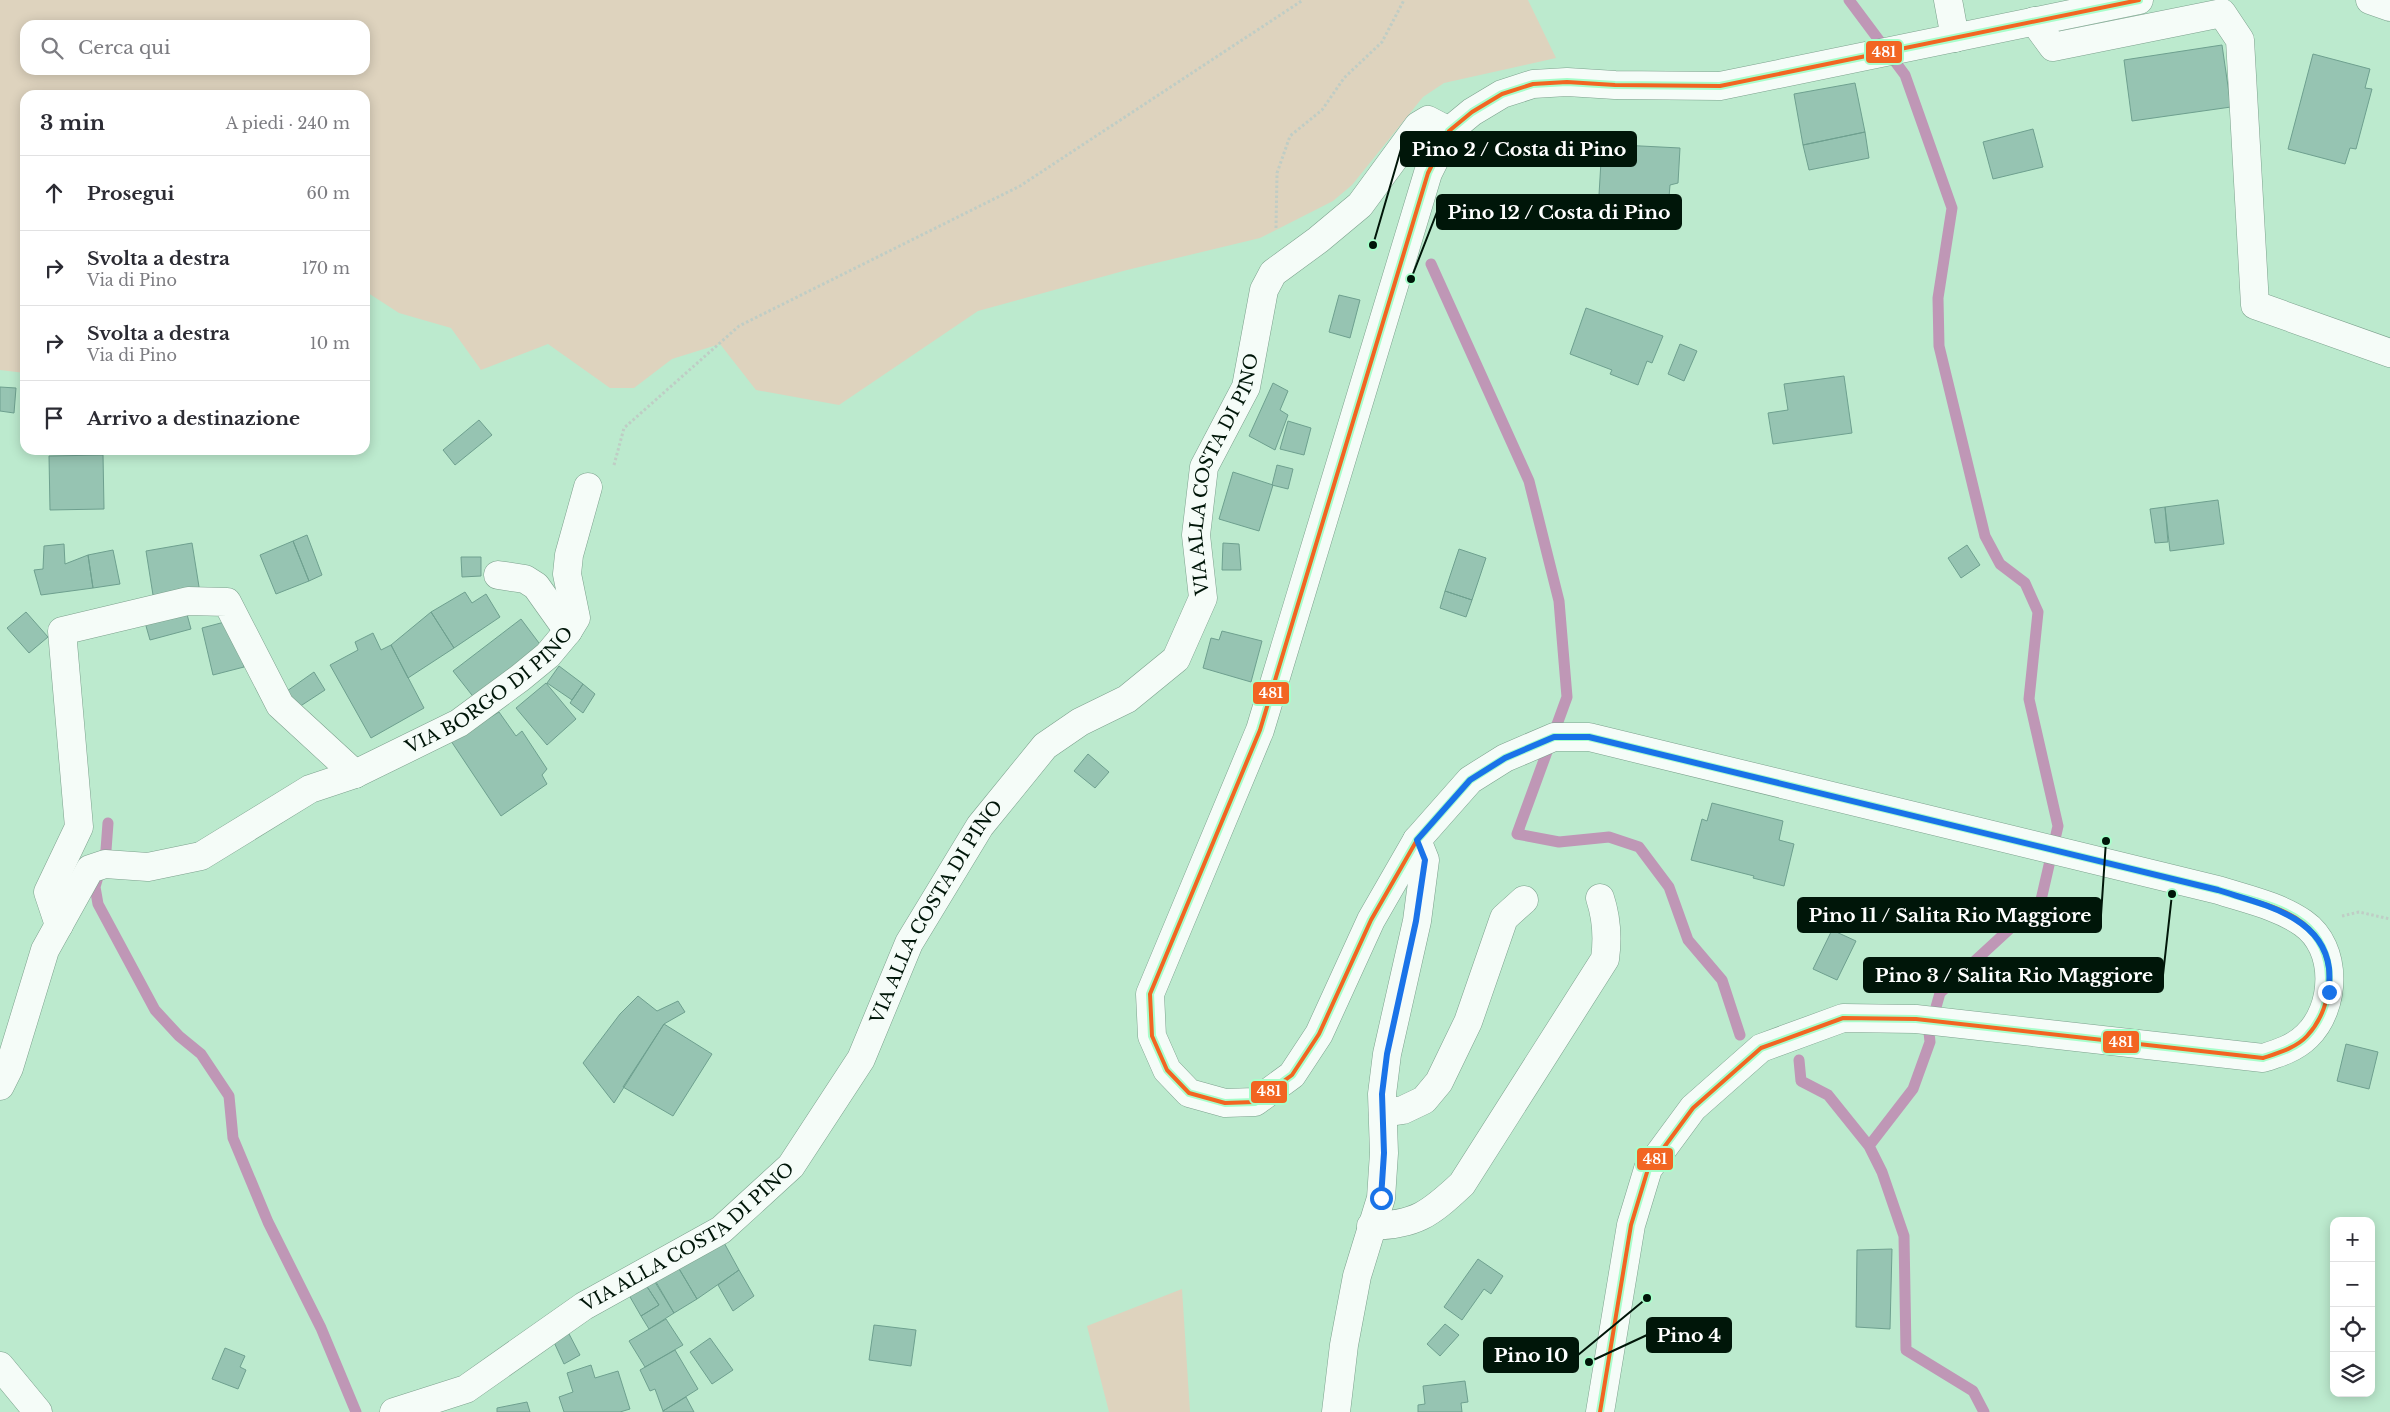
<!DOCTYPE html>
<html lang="it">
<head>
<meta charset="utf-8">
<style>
  body { margin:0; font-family:"Libre Baskerville",serif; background:#f2f2f3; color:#2b2b33 }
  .controls { position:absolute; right:15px; bottom:15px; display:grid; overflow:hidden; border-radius:10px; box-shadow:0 2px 12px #0003 }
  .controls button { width:45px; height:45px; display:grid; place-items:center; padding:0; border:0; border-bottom:1px solid #e1e1e2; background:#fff; color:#2b2b33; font:25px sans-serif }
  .stop { position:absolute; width:15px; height:15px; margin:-11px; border:4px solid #1a73e8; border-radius:50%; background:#fff }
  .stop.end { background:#1a73e8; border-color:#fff; box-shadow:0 1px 5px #0008 }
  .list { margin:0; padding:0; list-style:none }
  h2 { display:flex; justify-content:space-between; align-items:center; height:65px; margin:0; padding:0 20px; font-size:21px }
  h2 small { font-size:16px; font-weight:400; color:#7c7c81 }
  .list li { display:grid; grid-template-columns:32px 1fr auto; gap:15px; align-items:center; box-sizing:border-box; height:75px; padding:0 20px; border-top:1px solid #e1e1e2 }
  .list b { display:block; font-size:19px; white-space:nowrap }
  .list p { margin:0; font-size:16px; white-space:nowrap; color:#7c7c81 }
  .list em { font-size:16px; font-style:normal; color:#7c7c81 }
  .icon { flex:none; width:28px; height:28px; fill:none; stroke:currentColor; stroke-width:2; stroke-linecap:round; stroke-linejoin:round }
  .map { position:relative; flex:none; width:2390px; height:1412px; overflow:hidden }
  .search { position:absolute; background:#fff; box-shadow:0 2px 12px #0003; left:20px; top:20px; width:350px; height:55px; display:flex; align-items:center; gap:12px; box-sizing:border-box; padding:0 18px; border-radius:15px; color:#7c7c81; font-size:19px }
  .panel { position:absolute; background:#fff; box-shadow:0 2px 12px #0003; left:20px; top:90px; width:350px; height:365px; border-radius:15px }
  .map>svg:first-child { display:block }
</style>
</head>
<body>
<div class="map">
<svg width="2390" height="1412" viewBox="0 0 2390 1412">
  <rect width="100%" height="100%" fill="#bceace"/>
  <path fill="#ded3be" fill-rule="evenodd" d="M0 0H1528L1556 58 1444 83 1423 97 1352 185 1333 201 1260 238 1127 270 978 311 839 405 756 390 720 344 672 359 634 388H610L548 344 481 370 451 328 399 313 365 291V95H25V373L0 370ZM25 25H365V70H25Z
    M1182 1289 1190 1412H1109L1087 1326Z"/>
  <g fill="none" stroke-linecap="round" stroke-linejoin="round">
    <path stroke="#bf97b6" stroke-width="11" d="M1849 0 1905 75 1952 208 1938 298 1939 346 1985 536 2000 564 2025 583 2038 612 2029 699 2058 826 2041 900 1940 993 1929 1032 1930 1042 1913 1089 1869 1146
      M1431 264 1529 481 1559 601 1567 697 1517 834 1559 842 1609 837 1639 847 1669 887 1688 940 1722 980 1740 1035
      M108 823 106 850 95 887 98 904 155 1010 179 1036 201 1054 229 1096 233 1138 268 1222 321 1328 356 1412
      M1799 1060 1801 1081 1828 1095 1869 1146 1882 1172 1904 1236 1906 1350 1973 1391 1984 1412"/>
  </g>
  <path fill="#96c4b2" stroke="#6ea08f" d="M2222 45 2231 107 2132 121 2124 60Z
    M2313 54 2370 69 2365 88 2372 89 2356 149 2350 148 2345 164 2288 149Z
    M1855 83 1865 132 1803 145 1794 94Z
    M2033 129 2043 167 1993 179 1983 142Z
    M1865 132 1869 158 1809 170 1803 145Z
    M1602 144 1680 148 1678 183 1670 185 1668 209 1623 206 1624 197 1599 195Z
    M1339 295 1360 300 1350 338 1329 332Z
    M1586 308 1663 336 1652 363 1647 361 1638 385 1610 374 1612 370 1570 354Z
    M1680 344 1697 351 1684 381 1668 374Z
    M1844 376 1852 433 1773 444 1768 413 1788 410 1784 384Z
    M1273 383 1288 391 1280 410 1288 415 1275 450 1249 436Z
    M0 387 16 388 14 413 0 411Z
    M479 420 492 435 455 465 443 450Z
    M1288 421 1311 428 1304 455 1280 449Z
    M103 455 104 509 50 510 49 456Z
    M1277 465 1293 469 1288 489 1272 485Z
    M1233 472 1273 485 1259 531 1219 519Z
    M2218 500 2224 544 2170 551 2165 507Z
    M2165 507 2168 542 2155 543 2150 509Z
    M307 535 322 575 309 581 293 541Z
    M293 541 309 581 276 594 260 555Z
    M192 543 200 593 153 595 146 551Z
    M1223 543 1239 544 1241 570H1222Z
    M64 544 65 564 88 555 93 588 41 595 34 570 43 569 44 546Z
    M1967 545 1980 565 1961 578 1948 558Z
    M1459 549 1486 558 1472 600 1445 591Z
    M113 550 120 584 93 588 88 555Z
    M461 557H481V576L462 577Z
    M1445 591 1472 600 1466 617 1440 608Z
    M465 592 472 603 486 594 500 617 454 648 431 612Z
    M185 607 191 629 150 640 144 619Z
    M26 612 48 637 29 653 7 628Z
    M431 612 454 648 408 678 391 645Z
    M521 619 542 647 475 699 453 671Z
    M232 620 244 667 213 675 202 628Z
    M1222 631 1262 641 1251 682 1203 668 1211 638 1219 640Z
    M373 633 381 650 391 645 424 708 371 738 330 665 358 650 355 642Z
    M559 666 583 684 572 700 547 683Z
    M314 672 325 690 299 707 287 691Z
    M546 683 576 719 547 745 516 708Z
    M583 684 595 694 583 713 570 703Z
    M499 712 516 736 522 731 547 769 542 775 547 784 501 816 451 741Z
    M1088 754 1109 772 1095 788 1074 771Z
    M1712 803 1783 821 1779 840 1794 844 1784 886 1753 878 1754 876 1691 860 1702 819 1707 821Z
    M1832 930 1856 941 1837 980 1813 969Z
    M638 996 657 1011 678 1001 685 1012 664 1024 614 1103 583 1063 620 1014Z
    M664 1024 712 1054 673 1116 623 1087Z
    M2346 1044 2378 1052 2369 1089 2337 1081Z
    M722 1239 739 1270 697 1299 678 1267Z
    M1892 1249 1890 1329 1856 1327 1857 1250Z
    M1478 1259 1503 1276 1491 1294 1484 1289 1462 1320 1444 1307Z
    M678 1267 697 1299 674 1313 656 1282Z
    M739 1270 754 1296 733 1311 718 1285Z
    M650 1274 674 1313 649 1329 641 1316 659 1305 642 1279Z
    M642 1279 659 1305 641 1316 626 1290Z
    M666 1319 683 1345 645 1367 629 1341Z
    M1445 1324 1459 1335 1440 1356 1427 1344Z
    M874 1325 916 1330 911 1366 869 1360Z
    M567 1330 580 1355 564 1364 553 1340Z
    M710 1338 733 1370 712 1384 690 1352Z
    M225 1348 245 1356 240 1367 246 1370 238 1389 212 1379Z
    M675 1350 698 1389 663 1411 655 1389 650 1391 640 1370Z
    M591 1365 595 1378 618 1371 630 1409 620 1412H564L559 1397 573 1392 567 1373Z
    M1465 1381 1468 1402 1461 1403 1462 1412H1418V1405L1425 1404 1423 1386Z
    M686 1397 694 1412H663V1411Z
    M527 1402 530 1412H497V1408Z"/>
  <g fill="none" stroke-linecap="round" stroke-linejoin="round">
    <defs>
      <g id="minor">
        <path d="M1948 0 1955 38"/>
        <path d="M2370 0 2390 7"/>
        <path d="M2034 21 2053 47 2222 13 2240 40 2255 305 2390 353"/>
        <path d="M498 575 525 579 536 586 568 631"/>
        <path d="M59 925 48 892 79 827 62 631 188 601 227 602 280 705 355 774"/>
        <path id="s1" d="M0 1086 9 1068 45 950 90 869 105 864 148 867 201 856 310 789 355 774 459 723 520 678 548 655 568 631 576 618 567 574 569 555 588 487"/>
        <path d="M1383 1113 1403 1110 1424 1100 1439 1082 1468 1022 1504 918 1524 900"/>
        <path d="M1371 1226C1416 1225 1430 1214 1462 1184L1605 959C1608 937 1607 919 1600 898"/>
        <path d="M0 1366 38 1412"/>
        <path id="s2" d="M394 1412 466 1389 584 1306 721 1230 791 1166 861 1059 909 943 980 826 1045 746 1080 722 1127 699 1176 659 1203 598 1196 535 1204 467 1246 387 1264 290 1273 273 1318 240 1360 205 1418 126 1428 120 1449 131"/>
        <path d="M1336 1412 1344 1345 1357 1276 1381 1198 1384 1153 1382 1094 1387 1054 1417 921 1425 860 1417 840"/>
        <path d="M1600 1412 1631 1225 1648 1169 1693 1108 1761 1048 1843 1018 1916 1019 2263 1058C2279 1053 2295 1048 2307 1036 2336 1008 2339 948 2303 923 2279 906 2246 899 2218 890L1589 737H1554L1505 758 1470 780 1417 840 1371 920 1319 1034 1292 1075 1255 1102 1225 1103 1189 1093 1167 1070 1152 1036 1150 994 1260 730 1428 173 1449 131 1472 112 1502 94 1533 84 1567 82 1615 85 1720 86 2139 0"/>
      </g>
    </defs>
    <use href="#minor" stroke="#7ca18d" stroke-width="29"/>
    <path stroke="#bfcdc5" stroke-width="3" stroke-dasharray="2.5 2.5" stroke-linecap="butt" d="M1276 228 1277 173 1290 136 1322 110 1344 78 1382 42 1404 0
      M614 465 624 428 739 326 1020 186 1303 0
      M2342 916 2359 912 2390 919"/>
    <use href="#minor" stroke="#f5fcf8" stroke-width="28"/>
    <defs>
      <path id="bus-1" d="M1600 1412 1631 1225 1648 1169 1693 1108 1761 1048 1843 1018 1916 1019 2263 1058C2278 1053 2296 1048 2307 1036 2336 1005 2338 950 2303 923 2280 905 2246 899 2218 890L1589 737H1554L1505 758 1470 780 1417 840 1371 920 1319 1034 1292 1075 1255 1102 1225 1103 1189 1093 1167 1070 1152 1036 1150 994 1260 730 1428 173 1449 131 1472 112 1502 94 1533 84 1567 82 1615 85 1720 86 2139 0"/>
    </defs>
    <use href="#bus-1" stroke="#a8fecb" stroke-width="8"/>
    <use href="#bus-1" stroke="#f26522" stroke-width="4"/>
  </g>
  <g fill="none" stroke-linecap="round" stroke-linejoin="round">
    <path stroke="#1a73e8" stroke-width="6" d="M1381 1198 1384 1153 1382 1094 1387 1054 1416 921 1425 860 1417 840 1470 780 1505 758 1554 737H1589L2218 890C2260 904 2322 915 2329 968 2330 976 2329 984 2329 992"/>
  </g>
  <g text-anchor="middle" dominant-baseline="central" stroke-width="4" stroke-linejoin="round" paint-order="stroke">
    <g font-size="18" fill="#001609" stroke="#a8fecb">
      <text stroke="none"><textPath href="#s2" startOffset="1319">VIA ALLA COSTA DI PINO</textPath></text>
      <text stroke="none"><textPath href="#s1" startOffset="684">VIA BORGO DI PINO</textPath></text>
      <text stroke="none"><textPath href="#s2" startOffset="765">VIA ALLA COSTA DI PINO</textPath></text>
      <text stroke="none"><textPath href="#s2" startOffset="345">VIA ALLA COSTA DI PINO</textPath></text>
    </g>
  </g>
  <path fill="none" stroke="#001609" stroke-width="2" d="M1373 245L1401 149M1411 279L1437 212M2106 841L2101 915M2172 894L2163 975M1589 1362L1647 1335M1647 1298L1578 1355"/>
  <g fill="#001609" stroke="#a8fecb" stroke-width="2">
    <circle cx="1373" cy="245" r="5"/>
    <circle cx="1411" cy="279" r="5"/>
    <circle cx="2106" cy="841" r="5"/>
    <circle cx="2172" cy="894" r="5"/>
    <circle cx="1589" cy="1362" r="5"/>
    <circle cx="1647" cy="1298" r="5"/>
  </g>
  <g fill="#001609" stroke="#001609" stroke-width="2">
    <rect x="1401" y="132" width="235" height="34" rx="5"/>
    <rect x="1437" y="195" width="244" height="34" rx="5"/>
    <rect x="1798" y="898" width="303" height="34" rx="5"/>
    <rect x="1864" y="958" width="299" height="34" rx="5"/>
    <rect x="1647" y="1318" width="84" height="34" rx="5"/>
    <rect x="1484" y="1338" width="94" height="34" rx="5"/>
  </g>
  <g font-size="19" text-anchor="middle" font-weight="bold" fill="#fff">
    <text x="1519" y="156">Pino 2 / Costa di Pino</text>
    <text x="1559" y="219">Pino 12 / Costa di Pino</text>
    <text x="1950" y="922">Pino 11 / Salita Rio Maggiore</text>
    <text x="2014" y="982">Pino 3 / Salita Rio Maggiore</text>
    <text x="1689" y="1342">Pino 4</text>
    <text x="1531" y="1362">Pino 10</text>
  </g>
  <g stroke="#a8fecb" stroke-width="2">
    <rect x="1865" y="40" width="38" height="24" rx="5" fill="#f26522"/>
    <rect x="1252" y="681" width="38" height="24" rx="5" fill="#f26522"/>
    <rect x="2102" y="1030" width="38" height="24" rx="5" fill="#f26522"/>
    <rect x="1250" y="1080" width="38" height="24" rx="5" fill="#f26522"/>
    <rect x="1636" y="1147" width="38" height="24" rx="5" fill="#f26522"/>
  </g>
  <g font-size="14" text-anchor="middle" font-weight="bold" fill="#fff">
    <text x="1884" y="57">481</text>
    <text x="1271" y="698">481</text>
    <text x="2121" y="1047">481</text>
    <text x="1269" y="1096">481</text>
    <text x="1655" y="1164">481</text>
  </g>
</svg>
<div class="controls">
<button>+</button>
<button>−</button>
<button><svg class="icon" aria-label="locate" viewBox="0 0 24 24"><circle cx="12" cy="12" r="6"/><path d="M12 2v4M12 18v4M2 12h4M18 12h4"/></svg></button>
<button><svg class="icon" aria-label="layers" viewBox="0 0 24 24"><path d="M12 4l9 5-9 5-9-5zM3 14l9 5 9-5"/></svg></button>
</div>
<div class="stop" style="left:1381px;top:1198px"></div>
<div class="stop end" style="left:2329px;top:992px"></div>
<div class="search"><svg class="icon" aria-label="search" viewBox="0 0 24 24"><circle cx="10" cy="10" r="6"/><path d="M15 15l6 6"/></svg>Cerca qui</div>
<section class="panel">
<h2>3 min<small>A piedi · 240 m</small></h2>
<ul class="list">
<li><svg class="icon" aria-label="ahead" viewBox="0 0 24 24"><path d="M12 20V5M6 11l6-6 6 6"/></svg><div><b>Prosegui</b></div><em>60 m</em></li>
<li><svg class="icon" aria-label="right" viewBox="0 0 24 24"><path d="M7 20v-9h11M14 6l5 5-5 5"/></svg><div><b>Svolta a destra</b><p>Via di Pino</p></div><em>170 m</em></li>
<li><svg class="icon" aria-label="right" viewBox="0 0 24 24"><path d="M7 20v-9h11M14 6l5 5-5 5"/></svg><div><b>Svolta a destra</b><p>Via di Pino</p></div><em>10 m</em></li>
<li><svg class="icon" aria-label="arrive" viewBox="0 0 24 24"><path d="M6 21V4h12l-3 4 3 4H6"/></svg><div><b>Arrivo a destinazione</b></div></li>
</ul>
</section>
</div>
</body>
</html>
